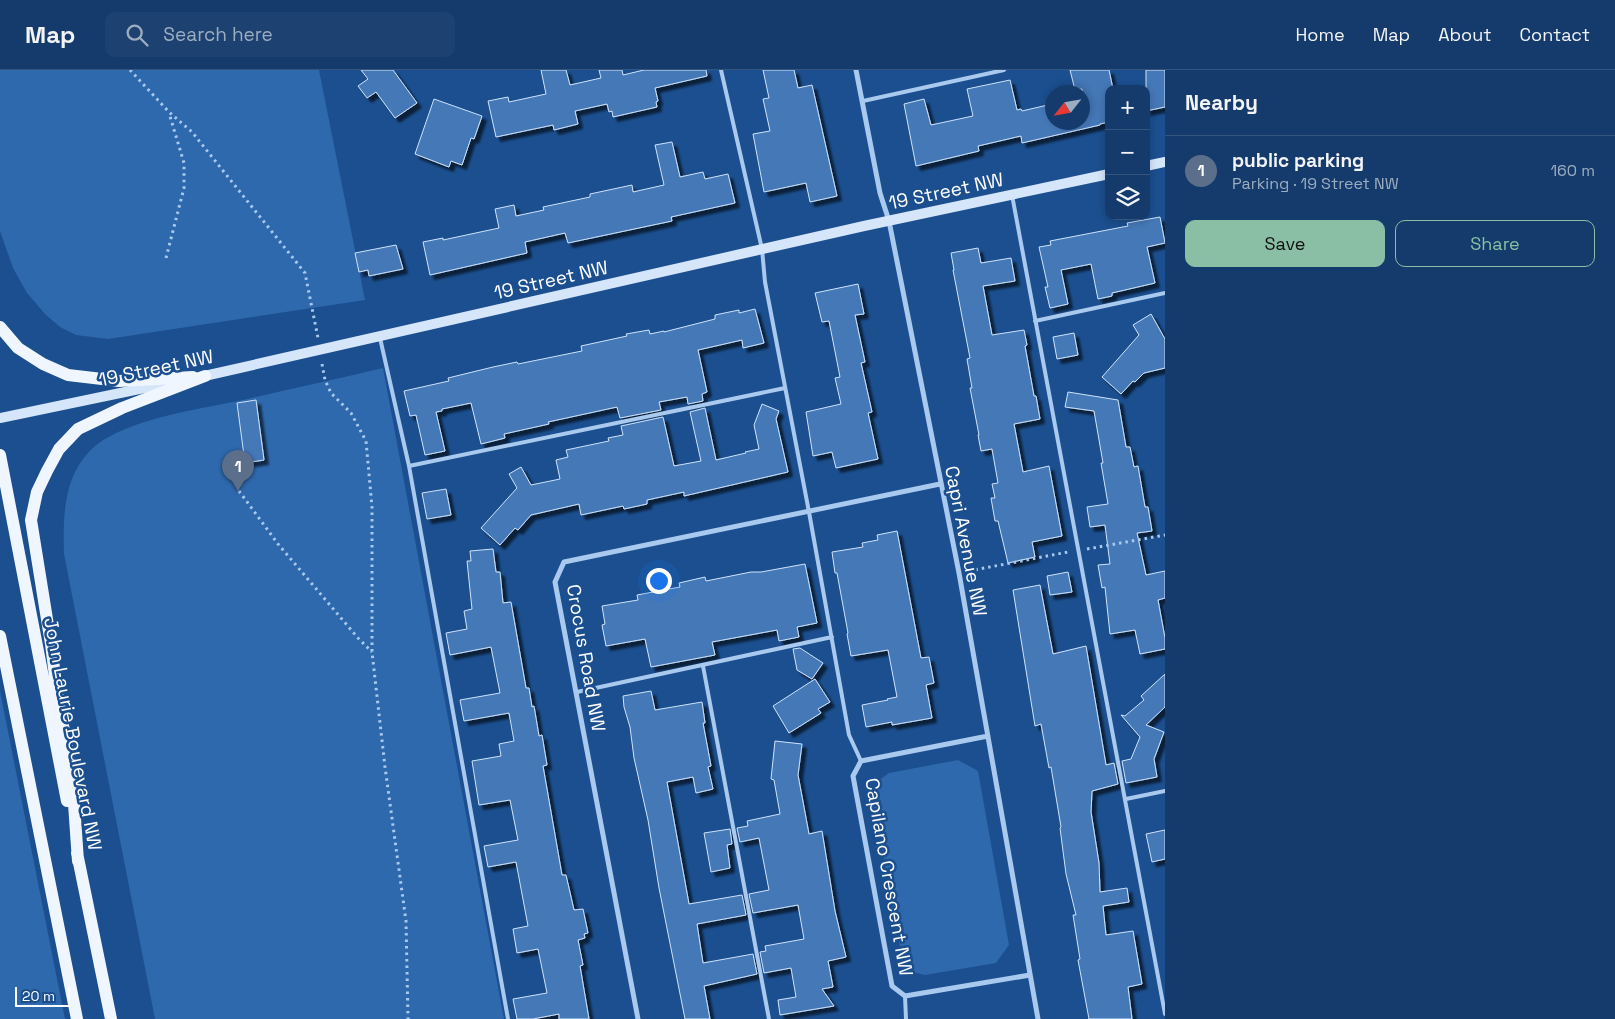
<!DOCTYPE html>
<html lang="en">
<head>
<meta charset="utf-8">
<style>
  body { margin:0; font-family:"Space Grotesk",sans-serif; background:#1d4271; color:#f1f3f6 }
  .controls { position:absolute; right:15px; top:15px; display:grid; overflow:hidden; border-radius:10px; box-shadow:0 2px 8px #0003 }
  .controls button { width:45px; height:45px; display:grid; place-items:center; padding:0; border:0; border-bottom:1px solid #33557e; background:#143b6b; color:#f1f3f6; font:25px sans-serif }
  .compass { position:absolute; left:1045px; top:15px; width:45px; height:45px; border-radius:50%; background:#143b6b; box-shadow:0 2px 8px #0003; rotate:239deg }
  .scale { position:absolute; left:15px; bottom:12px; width:55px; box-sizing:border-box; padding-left:5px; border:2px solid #fff; border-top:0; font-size:14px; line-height:18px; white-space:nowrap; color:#fff; -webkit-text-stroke:4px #1b4f8f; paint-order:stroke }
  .you { position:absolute; left:658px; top:510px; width:18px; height:18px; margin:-12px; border:4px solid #fff; border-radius:50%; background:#1a73e8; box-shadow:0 0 0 8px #1a73e833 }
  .badge { display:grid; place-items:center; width:32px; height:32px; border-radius:50%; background:#8abfa5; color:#fff; font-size:16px; font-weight:700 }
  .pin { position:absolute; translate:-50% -41px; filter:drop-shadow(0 1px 2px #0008) }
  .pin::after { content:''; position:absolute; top:26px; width:18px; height:15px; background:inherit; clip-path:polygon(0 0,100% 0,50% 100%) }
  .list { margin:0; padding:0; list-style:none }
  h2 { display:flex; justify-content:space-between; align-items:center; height:65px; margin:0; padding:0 20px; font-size:21px }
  h2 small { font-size:16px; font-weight:400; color:#9dadc1 }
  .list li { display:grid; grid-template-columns:32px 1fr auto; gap:15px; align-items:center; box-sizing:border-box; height:70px; padding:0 20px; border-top:1px solid #33557e }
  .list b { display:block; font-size:19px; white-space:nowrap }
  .list p { margin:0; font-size:16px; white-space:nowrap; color:#9dadc1 }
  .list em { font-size:16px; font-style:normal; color:#9dadc1 }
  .actions { display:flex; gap:10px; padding:15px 20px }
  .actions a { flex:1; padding:11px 0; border:1px solid #8abfa5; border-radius:10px; text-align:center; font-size:18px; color:#8abfa5 }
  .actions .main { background:#8abfa5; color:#111 }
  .icon { flex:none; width:28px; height:28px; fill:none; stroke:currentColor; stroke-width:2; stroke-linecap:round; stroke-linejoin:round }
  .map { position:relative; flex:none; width:1165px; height:949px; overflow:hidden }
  header { display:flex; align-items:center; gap:30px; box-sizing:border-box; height:70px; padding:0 25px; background:#143b6b; border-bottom:1px solid #33557e }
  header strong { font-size:24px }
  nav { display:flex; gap:28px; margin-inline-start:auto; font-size:18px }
  .search { width:350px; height:45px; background:#1d4271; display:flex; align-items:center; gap:12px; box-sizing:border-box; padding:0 18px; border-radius:10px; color:#9dadc1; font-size:19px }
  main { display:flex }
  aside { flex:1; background:#143b6b }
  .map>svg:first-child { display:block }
</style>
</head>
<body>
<header>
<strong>Map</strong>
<div class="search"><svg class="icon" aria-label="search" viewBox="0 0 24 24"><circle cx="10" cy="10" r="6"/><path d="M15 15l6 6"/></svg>Search here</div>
<nav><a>Home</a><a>Map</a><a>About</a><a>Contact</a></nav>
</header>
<main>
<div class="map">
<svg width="1165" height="949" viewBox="0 0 1165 949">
  <defs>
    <filter id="shadow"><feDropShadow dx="4.5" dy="4.5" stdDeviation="1" flood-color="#0009"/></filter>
  </defs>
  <rect width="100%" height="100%" fill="#1b4f8f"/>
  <path fill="#2e69ad" d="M0 0H319L365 230 108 269 76 265 60 257 45 244 27 223 13 198 0 161Z
    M383 298 504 949H155L64 484C63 449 63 410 88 383 117 350 200 339 243 330 290 319 337 309 383 298Z
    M0 621 60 924 65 949H0Z
    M958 690 978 701 1009 875 996 893 925 905 912 902 902 888 872 724 879 710 889 703Z"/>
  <path fill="#4478b7" stroke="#cfe3fa" filter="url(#shadow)" d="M361 0H393L417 33 395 48 376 22 367 28 358 16 368 9Z
    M541 0H566L570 15 601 8 599 0H622L623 5 644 0H706L707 6 655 18 658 31 656 32 657 37 613 47 612 41 609 42 607 34 575 41 578 54 554 60 553 55 496 67 488 31 508 27 509 32 546 24Z
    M763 0H794L798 18 812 15 837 126 810 132 806 113 764 122 753 64 770 61 763 29 769 28Z
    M1070 0H1109L1113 19H1109V52L1100 54V55L1022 73 1021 66 978 76 979 81 916 96 904 34 924 29 931 55 973 46 967 19 1010 10 1017 40 1021 39 1022 41 1052 34V52H1082V19L1075 20Z
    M1146 0H1165V37L1146 41Z
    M434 29 482 46 474 69 471 68 462 95 451 91 449 97 415 84Z
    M672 72 680 107 703 102 705 109 728 104 735 133 671 147 672 151 568 173 565 163 525 172 527 183 430 205 423 172 443 168V170L499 158 495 139 514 135 516 146 544 140 543 137 590 127V124L632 115 633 122 664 115 655 75Z
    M1160 147 1165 173 1147 177 1155 213 1112 223V226L1098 229 1091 194 1061 200 1068 234 1050 238 1045 217H1048L1039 177 1051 175 1050 171 1128 156 1127 153Z
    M396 175 403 199 369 206 368 200 359 202 355 183Z
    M978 178 981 193 1011 188 1015 211 983 216 992 265 1024 260 1027 275 1025 276 1034 326H1036L1040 349 1014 354 1023 402 1049 396 1062 466 1032 472 1035 487 1008 493 998 451H995L991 428H995L992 414 998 413 992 379 981 381 978 365H979L970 318H972L967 289 970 288 953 200H954L951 183Z
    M858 214 864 244 855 245 865 292 861 293 872 342 868 343 878 389 836 398 832 382 813 386 806 342 841 334 835 308 840 307 829 251 822 252 815 223Z
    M755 239 764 273 743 278 742 270 698 280 707 322 702 324 703 331 688 334 687 327 659 332 661 340 620 348 617 337 548 352 549 354 504 364 505 368 481 374 471 333 442 339V341L436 342 445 381 425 385 416 345 410 346 404 321 449 311 448 308 493 297 517 292 518 294 582 281 581 276 627 266 626 264 649 260 650 264 664 261V262L715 249V245L739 240V243Z
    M1151 244 1165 269V298L1144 303 1135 312 1133 311 1121 324 1102 307 1139 265 1133 255Z
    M1074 263 1078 285 1057 289 1053 267Z
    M1068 322 1118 330 1126 377H1130L1134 397 1138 396 1145 437H1148L1152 461 1137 463 1146 505 1165 501V528L1158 530 1165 568V579L1140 584 1135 560 1110 564 1105 517 1102 518 1098 495 1110 494 1105 455 1090 457 1087 437 1108 434 1101 393H1103L1094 341 1065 337Z
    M256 330 264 390 245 393 237 333Z
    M762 334 779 341 776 349 788 402 684 426V422L647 430V434L624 439 623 436 581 445 579 434 531 445 518 460 515 458 500 475 481 458 517 418 509 404 521 397 531 415 560 409 556 390 568 387 566 380 609 371 608 368 623 365 621 356 663 347 674 396 701 391 690 342 705 338 716 390 746 383 745 382 759 379 754 355Z
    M446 419 451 445 427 449 422 423Z
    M897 461 921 588 929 587 934 613 926 615 932 648 892 655V652L866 657 862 635 888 630 887 629 897 627 888 580 851 586 847 564 848 563 837 503H835L832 482 863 477 862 473 878 470 877 465Z
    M493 479 496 502H500L503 533 511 532 526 618H529L532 637 534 636 539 666 542 665 547 695 543 696 562 805H566L574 840 583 839 588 863 584 864 585 868 578 870 583 895 580 896 589 949H559V944L533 949H517L513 929 547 923 538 879 517 883 513 859 528 856 516 792 488 797 484 776 518 770 510 730 479 735 472 691 501 686 499 674 514 671 509 643 464 651 460 630 500 623 491 577 450 585 446 563 467 559 464 541 472 539 467 491H471L470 481Z
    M805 494 817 553 797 557 799 567 779 571 777 560 712 572 715 585 651 597 645 569 606 576 602 555 605 554 602 536 638 530 637 525 680 517 679 513 705 507 706 511 751 502H761Z
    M1068 502 1072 522 1050 525 1047 506Z
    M1040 515 1053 584 1086 576 1106 695 1114 693 1118 714 1092 721 1091 742 1099 793 1100 822 1127 818 1129 832 1103 836 1106 865 1133 861 1142 914 1128 917 1132 949H1089L1078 890 1080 889 1073 845H1076L1066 804 1060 758 1061 757 1051 697 1049 698 1041 654 1035 656 1013 520Z
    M800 578 823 593 812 609 797 600 793 579Z
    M1165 604V637L1146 655 1164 662 1154 689 1157 707 1126 713 1122 691 1131 689 1140 667 1121 645 1125 646 1144 630 1141 626Z
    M815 609 830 632 818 639 821 643 789 663 773 636Z
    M651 621 655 640 702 632 705 653H703L711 696 708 697 713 719 696 723 693 707 667 712 689 834 742 825 746 845 697 854 703 893 753 884 757 904 704 916 710 949H685L659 818 648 750 634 688 630 657 624 637 623 626Z
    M775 671 802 674 798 705 809 764 822 761 835 841 846 887 828 891 833 917 822 919 834 936 780 945 778 930 796 927 791 898 764 903 760 882 766 881 765 876 804 869 798 835 753 843 749 824 769 820 759 768 740 772 737 758 748 756 747 751 780 744 774 710 771 709Z
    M730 759 732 774 727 775 730 798 711 802 704 763Z
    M1165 760V789L1152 792 1146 764Z"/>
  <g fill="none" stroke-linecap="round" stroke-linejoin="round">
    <path stroke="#a9c9ee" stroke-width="3" stroke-dasharray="2.5 4" stroke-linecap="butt" d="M130 0 169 42 192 62 305 203 318 268
      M166 188 184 118V93L169 43
      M322 294 325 310 331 323 351 343 366 371 372 437V582L385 697 406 851 408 949
      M239 421 278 474 358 568 372 582
      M1087 479 1165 465
      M969 501 1068 482"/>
    <path stroke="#a9c9ee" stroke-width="4" d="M721 0 762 179 765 212 809 442 849 665 861 691
      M863 31 1004 0
      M1012 125 1165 944
      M1035 251 1165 223
      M380 268 409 396 508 949
      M409 396 785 318
      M703 596 769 949
      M577 622 832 567
      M1126 729 1165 721
      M905 926 906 949"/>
    <path stroke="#a9c9ee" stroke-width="5" d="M856 0 880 123 889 151 959 503 1038 949
      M988 666 861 691 853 706 892 916 905 926 1030 905
      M638 949 555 512 564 492 940 414"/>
    <path stroke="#d6e6fa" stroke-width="10" d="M1146 96 1165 92
      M200 307 864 156 1109 104
      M0 348 173 312"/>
    <path stroke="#f0f6ff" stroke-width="12" d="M0 257 18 278 43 294 68 305 119 311 193 307
      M0 385 67 731
      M0 566 77 949
      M77 783 111 949
      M78 791 72 705 57 622 51 574 31 450 37 422 47 401 59 379 78 359 122 338 205 306"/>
  </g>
  <g text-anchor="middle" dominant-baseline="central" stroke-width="5" stroke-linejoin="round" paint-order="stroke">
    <g font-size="19" fill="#fff" stroke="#1b4f8f">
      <text transform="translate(946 121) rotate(-12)">19 Street NW</text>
      <text transform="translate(551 210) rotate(-13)">19 Street NW</text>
      <text transform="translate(156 298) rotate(-12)">19 Street NW</text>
      <text transform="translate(966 471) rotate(79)">Capri Avenue NW</text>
      <text transform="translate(586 588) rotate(80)">Crocus Road NW</text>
      <text transform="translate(73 664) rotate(79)">John Laurie Boulevard NW</text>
      <text transform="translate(889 807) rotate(80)">Capilano Crescent NW</text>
    </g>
  </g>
</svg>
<div class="controls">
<button>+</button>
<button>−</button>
<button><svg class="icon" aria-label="layers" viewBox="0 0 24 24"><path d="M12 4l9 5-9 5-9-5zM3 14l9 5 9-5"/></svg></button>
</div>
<svg class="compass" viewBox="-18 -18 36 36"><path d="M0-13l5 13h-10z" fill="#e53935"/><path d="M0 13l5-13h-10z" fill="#9dadc1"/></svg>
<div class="scale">20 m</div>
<div class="you"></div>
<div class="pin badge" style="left:238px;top:421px;background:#5c6f8a">1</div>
</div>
<aside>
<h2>Nearby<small></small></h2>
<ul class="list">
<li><span class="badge" style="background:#5c6f8a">1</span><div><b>public parking</b><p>Parking · 19 Street NW</p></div><em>160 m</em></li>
</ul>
<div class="actions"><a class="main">Save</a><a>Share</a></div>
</aside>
</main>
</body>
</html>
